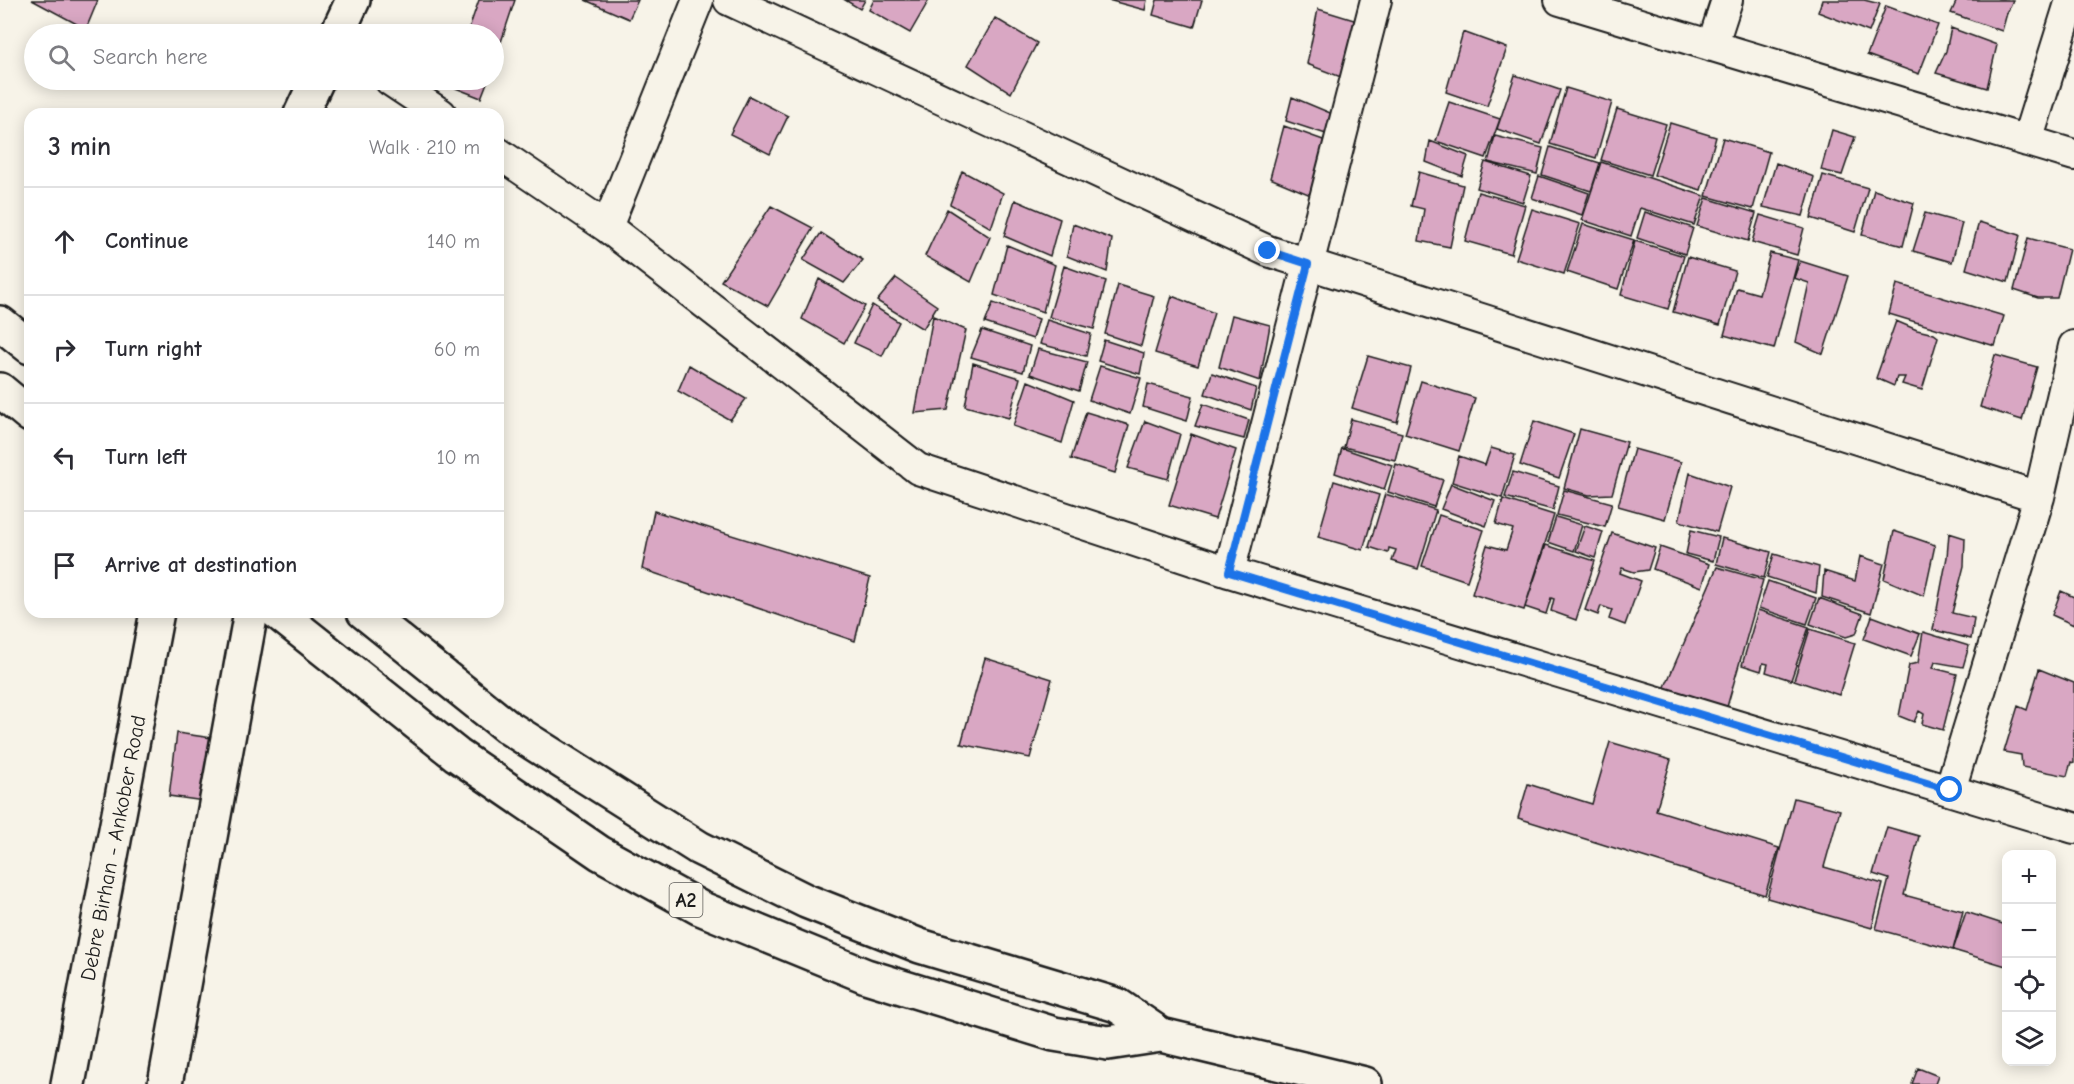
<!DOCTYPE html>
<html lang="en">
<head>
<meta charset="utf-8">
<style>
  body { margin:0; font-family:"Comic Neue",sans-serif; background:#f2f2f3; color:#2b2b33 }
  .controls { position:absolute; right:18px; bottom:18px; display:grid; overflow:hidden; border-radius:12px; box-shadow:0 3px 15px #0003 }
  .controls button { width:54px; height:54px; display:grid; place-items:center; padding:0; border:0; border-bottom:2px solid #e1e1e2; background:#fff; color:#2b2b33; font:30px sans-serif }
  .stop { position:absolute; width:18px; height:18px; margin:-14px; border:4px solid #1a73e8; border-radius:50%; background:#fff }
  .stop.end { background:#1a73e8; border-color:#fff; box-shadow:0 2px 6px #0008 }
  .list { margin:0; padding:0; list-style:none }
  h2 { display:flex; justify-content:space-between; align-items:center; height:78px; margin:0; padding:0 24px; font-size:26px }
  h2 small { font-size:20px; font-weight:400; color:#7c7c81 }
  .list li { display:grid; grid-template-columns:39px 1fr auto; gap:18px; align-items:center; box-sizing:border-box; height:108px; padding:0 24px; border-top:2px solid #e1e1e2 }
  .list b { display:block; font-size:22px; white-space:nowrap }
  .list em { font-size:20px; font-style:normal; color:#7c7c81 }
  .icon { flex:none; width:33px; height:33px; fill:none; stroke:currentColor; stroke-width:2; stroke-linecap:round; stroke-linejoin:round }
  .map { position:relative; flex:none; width:2074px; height:1084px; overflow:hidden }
  .search { position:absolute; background:#fff; box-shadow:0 3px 15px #0003; left:24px; top:24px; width:480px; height:66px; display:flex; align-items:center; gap:15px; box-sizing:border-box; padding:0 21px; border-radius:33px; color:#7c7c81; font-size:22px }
  .panel { position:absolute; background:#fff; box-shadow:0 3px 15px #0003; left:24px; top:108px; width:480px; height:510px; border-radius:18px }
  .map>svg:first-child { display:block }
</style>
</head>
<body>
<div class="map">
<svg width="2074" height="1084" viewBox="0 0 2074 1084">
  <rect width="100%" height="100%" fill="#f7f3e8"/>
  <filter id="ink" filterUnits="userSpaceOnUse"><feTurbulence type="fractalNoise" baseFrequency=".0167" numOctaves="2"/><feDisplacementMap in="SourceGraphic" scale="12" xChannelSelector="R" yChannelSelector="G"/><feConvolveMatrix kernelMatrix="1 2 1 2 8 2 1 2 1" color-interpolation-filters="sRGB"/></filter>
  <g filter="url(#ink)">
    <path fill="#d9a7c3" stroke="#1c1c1c" stroke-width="1.5" d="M32 0H98L86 29Z
      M479 0H515L494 63V34H467Z
      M585 0H638L629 19Z
      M845 0H865L860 9Z
      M874 0H929L910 33 869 10Z
      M1108 0H1147L1145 10Z
      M1157 0H1202L1194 27 1153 15Z
      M1864 0 1880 4 1869 32 1818 12 1822 0Z
      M1957 0H2013L2007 13 2002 31 1951 13Z
      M1886 6 1938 25 1919 74 1867 55Z
      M1318 9 1354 20 1346 79 1307 64Z
      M995 18 1037 43 1011 93 968 65Z
      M1951 28 1997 45 1987 88 1936 73 1946 51Z
      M1463 32 1507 48 1487 106 1446 92Z
      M1515 75 1560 90 1541 144 1497 129Z
      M450 80H488L481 98 448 85Z
      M1566 88 1612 102 1596 158 1550 144Z
      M749 96 788 116 770 154 730 134Z
      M1292 97 1335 115 1332 136 1286 121Z
      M1449 102 1500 119 1486 158 1436 141Z
      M1617 109 1666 124 1650 175 1601 160Z
      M1670 123 1716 137 1701 190 1654 175Z
      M1284 126 1326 141 1313 196 1270 178Z
      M1832 130 1855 137 1842 175 1821 170Z
      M1495 136 1543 148 1537 174 1488 162Z
      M1723 138 1769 152 1753 209 1706 196Z
      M1430 141 1468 156 1462 176 1426 162Z
      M1550 147 1600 163 1591 191 1542 175Z
      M1485 162 1531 176 1523 202 1477 188Z
      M1601 162 1704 196 1694 225 1640 208 1631 236 1582 220Z
      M1776 163 1814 177 1803 216 1763 207Z
      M962 171 1003 193 991 228 950 204Z
      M1419 172 1463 185 1450 247 1419 241 1424 209 1411 206Z
      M1823 175 1868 188 1855 232 1811 218Z
      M1539 176 1589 193 1582 215 1532 198Z
      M1874 190 1914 203 1903 246 1862 235Z
      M1478 192 1525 205 1511 254 1465 241Z
      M1706 198 1756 213 1748 241 1697 226Z
      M1015 200 1060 219 1050 256 1004 236Z
      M771 206 813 228 768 306 721 281Z
      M947 209 990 237 971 282 925 256Z
      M1532 209 1580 224 1564 274 1516 259Z
      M1645 212 1693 228 1685 254 1637 238Z
      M1925 213 1962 223 1952 262 1913 251Z
      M1760 215 1804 228 1797 255 1752 242Z
      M1979 222 2020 235 2008 282 1966 269Z
      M1073 224 1112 239 1107 272 1067 256Z
      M1583 224 1634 240 1618 289 1567 272Z
      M821 233 863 260 844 283 803 260Z
      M2028 238 2069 249 2057 298H2038L2014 290Z
      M1635 241 1684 256 1668 309 1621 295Z
      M1007 245 1055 265 1043 312 994 295Z
      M1770 253 1798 260 1774 349 1724 335 1737 288 1759 294Z
      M1688 257 1735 271 1720 325 1673 312Z
      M1800 261 1848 276 1823 354 1796 342 1809 283 1794 278Z
      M1064 266 1106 281 1094 329 1049 317Z
      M896 278 937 306 923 329 877 301Z
      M819 279 865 306 844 343 802 319Z
      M1897 284 2004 316 1995 346 1889 314Z
      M1118 285 1154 296 1141 346 1105 334Z
      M1172 296 1214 313 1198 366 1155 353Z
      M993 303 1039 319 1033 339 985 323Z
      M872 305 899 322 882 356 854 343Z
      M1232 315 1270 325 1260 381 1219 367Z
      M933 316 966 330 948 410 915 413Z
      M1047 320 1091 334 1086 356 1040 344Z
      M1896 321 1917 330 1934 334 1938 337 1922 390 1902 384 1905 377H1897L1894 386 1876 378Z
      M982 330 1030 346 1023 372 971 357Z
      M1104 340 1144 353 1140 374 1098 361Z
      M1038 349 1087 362 1079 391 1030 374Z
      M1995 355 2037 367 2022 420 1980 407Z
      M1368 356 1411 368 1397 422 1352 408Z
      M973 363 1020 378 1009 418 965 406Z
      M689 365 746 399 730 420 678 391Z
      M1100 366 1141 378 1130 414 1089 400Z
      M1212 373 1256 388 1251 410 1205 394Z
      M1028 381 1074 400 1062 443 1013 426Z
      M1421 381 1475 398 1459 451 1405 434Z
      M1148 384 1193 396 1187 421 1143 407Z
      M1203 404 1249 420 1244 439 1195 426Z
      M1086 412 1129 425 1115 473 1071 459Z
      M1351 419 1402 433 1395 460 1344 447Z
      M1145 421 1180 434 1168 479 1128 468Z
      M1534 421 1574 434 1559 478 1520 465Z
      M1580 429 1627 442 1612 494 1589 495 1564 488Z
      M1191 434 1236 450 1215 519 1169 505Z
      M1342 448 1392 465 1384 490 1335 473Z
      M1491 448 1515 455 1502 498 1452 482 1459 456 1485 465Z
      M1634 449 1681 462 1665 519 1618 506Z
      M1396 464 1443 480 1434 507 1388 492Z
      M1513 472 1559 486 1553 510 1505 497Z
      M1690 473 1730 487 1717 532 1679 521Z
      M1334 481 1379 495 1363 550 1318 537Z
      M1451 484 1495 501 1486 526 1441 509Z
      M1564 490 1612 503 1605 527 1557 515Z
      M1385 494 1436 510 1418 569 1392 561 1396 550 1389 548 1388 553 1369 547Z
      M1503 499 1554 515 1524 610 1472 594 1487 545 1506 550 1513 529 1496 524Z
      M654 511 870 578 855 641 642 569Z
      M1439 515 1484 530 1467 581 1422 566Z
      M1556 517 1582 525 1574 551 1548 542Z
      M1585 526 1603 532 1595 558 1576 551Z
      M1691 530 1719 537 1713 561 1686 554Z
      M1894 531 1935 545 1924 596 1884 579Z
      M1612 533 1655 548 1648 570 1634 572 1622 568 1620 573 1641 581 1625 625 1609 619 1612 610 1601 606 1598 615 1585 610Z
      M1949 533 1965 538 1964 566 1952 613 1974 618 1971 639 1933 630 1947 557Z
      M1722 538 1771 552 1764 578 1716 564Z
      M1546 545 1595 561 1576 620 1551 611 1554 599 1551 598 1546 614 1525 607Z
      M1660 547 1709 564 1702 587 1653 569Z
      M1774 554 1819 567 1816 593 1767 577Z
      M1860 556 1884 564 1871 613 1822 597 1824 571 1855 581Z
      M1717 567 1763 580 1725 714 1664 689Z
      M1768 581 1816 598 1807 624 1759 608Z
      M2061 591 2074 597V625L2052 615Z
      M1819 598 1863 614 1856 634 1846 637 1810 624Z
      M1758 610 1809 627 1791 680 1766 672 1768 664 1763 663 1761 671 1742 665Z
      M1872 616 1920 634 1911 656 1864 639Z
      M1810 629 1855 643 1839 695 1794 680Z
      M1923 632 1969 646 1963 667 1935 662 1933 668 1957 674 1943 730 1922 724 1924 714 1919 711 1914 722 1899 716 1909 665 1918 663Z
      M985 658 1052 679 1030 758 961 744Z
      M2039 669 2074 683V763L2071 762 2067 776 2022 767 2021 755 2004 752 2018 706 2027 710Z
      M177 733 219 739 211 802 169 796Z
      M1610 742 1671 760 1656 810 1779 848 1765 895 1518 818 1528 784 1592 804Z
      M1794 798 1840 810 1824 867 1883 884 1872 928 1767 898Z
      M1887 827 1919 836 1904 895 1963 911 1953 950 1876 929 1889 879 1873 874Z
      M1966 912 2006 925V966L1953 950Z
      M1918 1068 1938 1076 1935 1084H1912Z"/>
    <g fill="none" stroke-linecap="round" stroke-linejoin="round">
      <defs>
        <path id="street" d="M729 0 1268 251 2039 497
          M1560 0 2074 155
          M1712 46 1727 0
          M390 80 441 114
          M2027 141 2071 0
          M498 153 607 227 698 0
          M607 227 918 469 1229 572 1376 0
          M1229 572 2074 828
          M1950 790 2039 497 2074 346"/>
        <path id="secondary" d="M337 34 353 0
          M301 114 317 80
          M68 1084 157 612
          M165 1084 251 612"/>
        <path id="highway" d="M0 323 30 347
          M0 390 30 415
          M277 612 457 755 600 853 700 908 866 976 1054 1034 1108 1043 1161 1035
          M364 612 506 726 699 848 806 901 920 946 1117 1005 1161 1035 1365 1084"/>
      </defs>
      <use href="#street" stroke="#1c1c1c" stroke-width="34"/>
      <use href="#secondary" stroke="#1c1c1c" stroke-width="38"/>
      <use href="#highway" stroke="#1c1c1c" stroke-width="38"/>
      <use href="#street" stroke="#f7f3e8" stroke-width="30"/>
      <use href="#secondary" stroke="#f7f3e8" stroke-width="33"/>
      <use href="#highway" stroke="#f7f3e8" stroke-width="33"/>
    </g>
  </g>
  <g fill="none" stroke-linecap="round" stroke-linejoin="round" filter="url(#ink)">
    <path stroke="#1a73e8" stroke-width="8" d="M1268 251 1308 264 1229 572 1950 790"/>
  </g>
  <g text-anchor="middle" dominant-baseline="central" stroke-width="4.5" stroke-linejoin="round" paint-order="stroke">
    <rect fill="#f7f3e8" stroke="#5e5c59" stroke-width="1.5" x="669.5" y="883" width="33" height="34" rx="4.5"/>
    <g font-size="20" font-weight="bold" fill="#1c1c1c">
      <text x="686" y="900">A2</text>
    </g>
    <g font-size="21" fill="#1c1c1c" stroke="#f7f3e8">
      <text transform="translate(113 848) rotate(-79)">Debre Birhan - Ankober Road</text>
    </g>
  </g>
</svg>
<div class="controls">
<button>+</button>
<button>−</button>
<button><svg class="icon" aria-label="locate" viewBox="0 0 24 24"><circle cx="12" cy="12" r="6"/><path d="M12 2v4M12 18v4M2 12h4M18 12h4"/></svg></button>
<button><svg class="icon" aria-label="layers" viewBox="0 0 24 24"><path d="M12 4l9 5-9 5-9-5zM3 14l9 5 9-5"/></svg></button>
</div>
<div class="stop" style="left:1950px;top:790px"></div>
<div class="stop end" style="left:1268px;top:251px"></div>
<div class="search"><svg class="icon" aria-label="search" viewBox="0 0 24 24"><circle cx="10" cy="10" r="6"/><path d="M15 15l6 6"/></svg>Search here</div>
<section class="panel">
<h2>3 min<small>Walk · 210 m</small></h2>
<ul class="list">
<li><svg class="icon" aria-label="ahead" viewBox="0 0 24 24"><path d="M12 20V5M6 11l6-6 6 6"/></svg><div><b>Continue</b></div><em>140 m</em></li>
<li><svg class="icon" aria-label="right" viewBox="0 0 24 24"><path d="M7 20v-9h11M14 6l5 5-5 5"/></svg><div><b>Turn right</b></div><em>60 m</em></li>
<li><svg class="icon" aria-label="left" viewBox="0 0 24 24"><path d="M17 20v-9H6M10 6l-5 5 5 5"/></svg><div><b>Turn left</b></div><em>10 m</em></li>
<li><svg class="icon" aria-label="arrive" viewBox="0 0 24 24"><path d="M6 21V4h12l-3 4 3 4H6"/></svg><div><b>Arrive at destination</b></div></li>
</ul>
</section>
</div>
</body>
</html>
